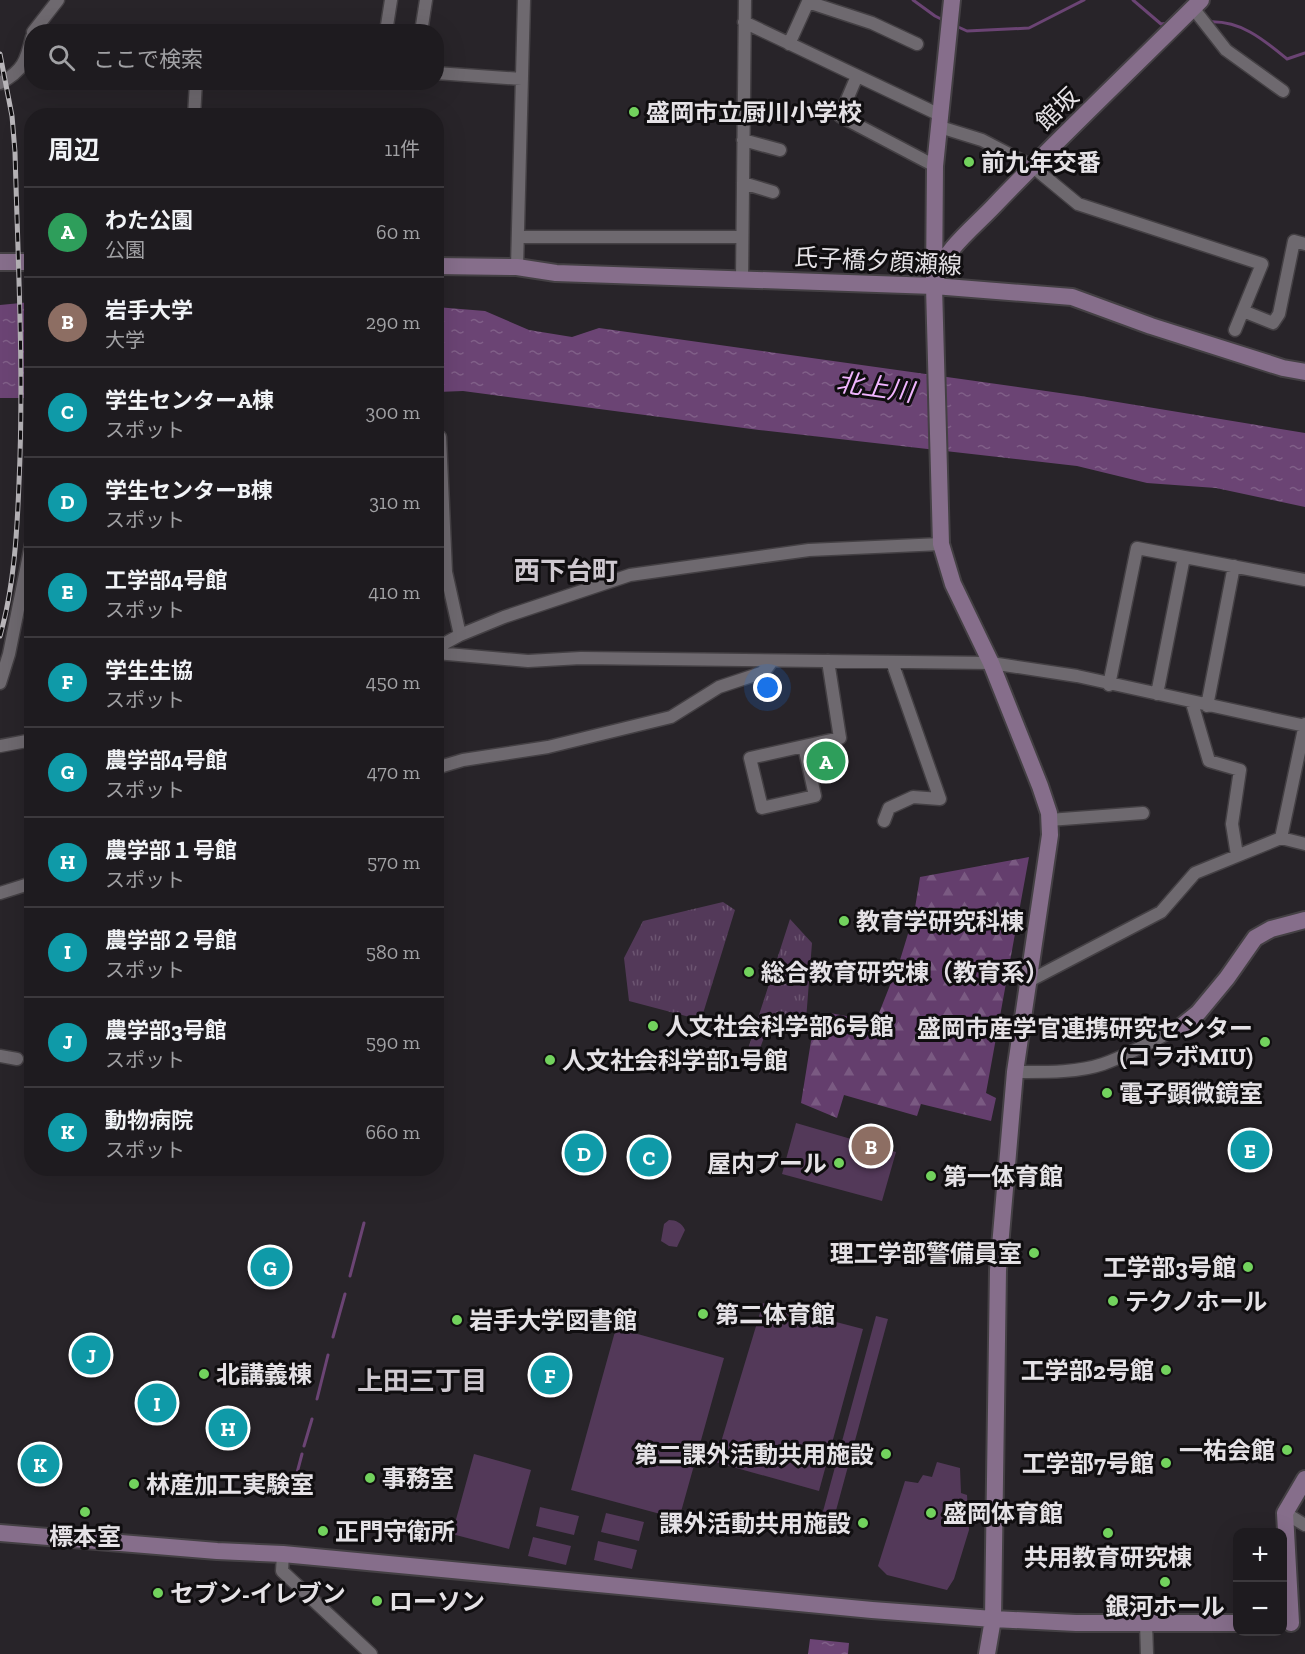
<!DOCTYPE html>
<html lang="ja">
<head>
<meta charset="utf-8">
<style>
  body { margin:0; font-family:"Zilla Slab","Noto Sans JP",serif; background:#262428; color:#f1f3f6 }
  .controls { position:absolute; right:18px; bottom:18px; display:grid; overflow:hidden; border-radius:12px; box-shadow:0 6px 24px #0002 }
  .controls button { width:54px; height:54px; display:grid; place-items:center; padding:0; border:0; border-bottom:2px solid #3c393d; background:#1e1b1f; color:#f1f3f6; font:30px sans-serif }
  .you { position:absolute; left:768px; top:688px; width:21px; height:21px; margin:-15px; border:4px solid #fff; border-radius:50%; background:#1a73e8; box-shadow:0 0 0 9px #1a73e833 }
  .badge { display:grid; place-items:center; width:39px; height:39px; border-radius:50%; background:#72d25d; color:#fff; font-size:20px; font-weight:700 }
  .pin { position:absolute; translate:-50% -50%; border:3px solid #fff; box-shadow:0 2px 6px #0006 }
  .list { margin:0; padding:0; list-style:none }
  h2 { display:flex; justify-content:space-between; align-items:center; height:78px; margin:0; padding:0 24px; font-size:26px }
  h2 small { font-size:20px; font-weight:400; color:#a1a1a4 }
  .list li { display:grid; grid-template-columns:39px 1fr auto; gap:18px; align-items:center; box-sizing:border-box; height:90px; padding:0 24px; border-top:2px solid #3c393d }
  .list b { display:block; font-size:22px; white-space:nowrap }
  .list p { margin:0; font-size:20px; white-space:nowrap; color:#a1a1a4 }
  .list em { font-size:20px; font-style:normal; color:#a1a1a4 }
  .icon { flex:none; width:33px; height:33px; fill:none; stroke:currentColor; stroke-width:2; stroke-linecap:round; stroke-linejoin:round }
  .map { position:relative; flex:none; width:1305px; height:1654px; overflow:hidden }
  .search { position:absolute; background:#1e1b1f; box-shadow:0 6px 24px #0002; left:24px; top:24px; width:420px; height:66px; display:flex; align-items:center; gap:15px; box-sizing:border-box; padding:0 21px; border-radius:24px; color:#a1a1a4; font-size:22px }
  .panel { position:absolute; background:#1e1b1f; box-shadow:0 6px 24px #0002; left:24px; top:108px; width:420px; height:1068px; border-radius:24px }
  .map>svg:first-child { display:block }
</style>
</head>
<body>
<div class="map">
<svg width="1305" height="1654" viewBox="0 0 1305 1654">
  <defs>
    <pattern id="grass-tufts" width="24" height="20" patternUnits="userSpaceOnUse" patternTransform="scale(1.5)"><rect width="24" height="20" fill="#533959"/><path d="M3 7l-1-3M5 7V3M7 7l1-3M15 17l-1-3M17 17v-4M19 17l1-3" fill="none" stroke="#6c5571"/></pattern>
    <pattern id="forest-firs" width="22" height="20" patternUnits="userSpaceOnUse" patternTransform="scale(1.5)"><rect width="22" height="20" fill="#643e6d"/><path d="M5 1l3.5 6h-7zM16 11l3.5 6h-7z" fill="#7a5a82"/></pattern>
    <pattern id="water-ripples" width="26" height="14" patternUnits="userSpaceOnUse" patternTransform="scale(1.5)"><rect width="26" height="14" fill="#6b4474"/><path d="M2 4q2-2 4 0t4 0M15 11q2-2 4 0t4 0" fill="none" stroke="#805f88"/></pattern>
  </defs>
  <rect width="100%" height="100%" fill="#282429"/>
  <path fill="url(#grass-tufts)" d="M723 902 735 910 701 1020 629 1001 624 958 643 921Z
    M790 919 812 943 805 1033 769 1024 759 1051 748 1049Z"/>
  <path fill="url(#forest-firs)" d="M1029 857 986 1093 996 1098 991 1121 921 1104 917 1116 844 1095 837 1118 801 1103 811 1041 830 1013 867 1020 879 1013 900 960 914 914 920 877Z"/>
  <path fill="#533959" d="M834 751 836 767 818 771 815 754Z
    M796 1123 896 1152 882 1201 782 1174Z
    M669 1220C676 1220 682 1223 685 1230L677 1247 669 1246 661 1241 664 1224Z
    M763 1303 863 1329 819 1491 715 1462Z
    M876 1316 888 1319 831 1529 819 1526Z
    M616 1328 724 1358 679 1519 571 1490Z
    M474 1454 531 1470 509 1549 452 1534Z
    M937 1462 960 1468 961 1493 967 1495 969 1530 954 1579 947 1590 887 1575 878 1566 905 1481 918 1483 923 1475 932 1477Z
    M540 1507 579 1516 574 1535 536 1526Z
    M606 1513 644 1522 639 1541 601 1532Z
    M533 1537 571 1546 566 1565 528 1556Z
    M598 1541 637 1550 632 1569 594 1560Z"/>
  <path fill="url(#water-ripples)" d="M31 302V398H0V305Z
    M436 307 485 311 529 330 572 337 599 328 1081 396 1305 433V507L1216 488 1147 483 1077 466 759 430 463 391 437 392Z
    M810 1639 849 1643 848 1654H808Z"/>
  <g fill="none" stroke-linecap="round" stroke-linejoin="round">
    <path stroke="#6b4474" stroke-width="3" d="M913 0 935 16 945 21
      M1133 0 1161 24 1169 23
      M1208 22C1241 20 1264 40 1287 59L1305 53
      M956 26 967 31 1029 28 1084 0
      M350 1276 364 1223
      M333 1337 345 1294
      M317 1399 328 1355
      M304 1446 312 1419
      M293 1488 302 1454"/>
    <defs>
      <path id="street" d="M1193 8 1226 50 1283 91
        M744 22 942 116
        M33 32 58 0
        M386 32 391 0
        M421 32 426 0
        M789 44 808 2 872 23 917 44
        M436 73 522 79
        M857 76 840 116 935 166
        M0 83C23 71 26 61 32 37
        M194 116 196 82
        M940 127 982 140 1032 166 1078 204 1262 264 1235 330
        M743 140 780 150
        M743 183 773 192
        M518 237H742
        M517 267 524 0
        M742 279 745 0
        M1243 311 1273 323 1279 314 1294 241 1305 244
        M460 635 504 617 630 575 809 550 941 544
        M436 648 460 635 446 572 440 437
        M436 653 528 661 581 658 991 663 1077 676 1305 726
        M0 683 9 654 32 540
        M1109 685 1137 548 1305 580
        M1157 694 1184 557
        M1192 703 1209 761 1240 770 1232 824 1237 855
        M1207 706 1234 566
        M0 746 32 740
        M804 746 815 796 762 808 750 758 840 738 828 661
        M436 768 463 760 548 747 671 717 719 687 761 673 767 668 772 661
        M1049 820 1143 813
        M884 821 889 808 913 797 940 799 892 662
        M1281 838 1305 724
        M0 893 32 883
        M1029 981 1161 912 1195 873 1281 838 1305 844
        M0 1056 17 1059
        M1015 1072C1042 1072 1077 1073 1103 1064 1131 1054 1157 1039 1183 1025
        M1285 1513 1305 1525
        M283 1554 282 1571 371 1654
        M1146 1623 1147 1654"/>
      <path id="secondary" d="M952 0 935 166 934 286 941 544 953 584 991 663 1040 786 1049 813 1050 835 1015 1072 998 1270 993 1619 987 1654
        M0 262H32
        M436 266 517 267 556 273 934 286 1072 297 1151 326 1283 368 1305 372
        M936 278C944 250 973 228 993 207 1060 137 1132 69 1201 0
        M1183 1025 1198 1013 1227 978 1255 938 1271 929 1305 920
        M0 1533 217 1551 283 1554 872 1610 993 1619 1076 1623H1238
        M1291 1623 1285 1513 1305 1479"/>
    </defs>
    <use href="#street" stroke="#444044" stroke-width="15"/>
    <use href="#secondary" stroke="#444044" stroke-width="20"/>
    <use href="#street" stroke="#6e696f" stroke-width="12"/>
    <use href="#secondary" stroke="#866e8b" stroke-width="16"/>
    <defs>
      <path id="rail" d="M0 54 12 116 15 152C18 262 24 373 19 483 17 534 14 587 0 636"/>
    </defs>
    <use href="#rail" stroke="#b9b6ba" stroke-width="5"/>
    <use href="#rail" stroke="#100e10" stroke-width="3" stroke-dasharray="9" stroke-linecap="butt"/>
  </g>
  <g fill="#72d25d" stroke="#100e10" stroke-width="2">
    <circle cx="634" cy="112" r="6"/>
    <circle cx="969" cy="162" r="6"/>
    <circle cx="844" cy="921" r="6"/>
    <circle cx="749" cy="972" r="6"/>
    <circle cx="653" cy="1026" r="6"/>
    <circle cx="1265" cy="1042" r="6"/>
    <circle cx="550" cy="1060" r="6"/>
    <circle cx="1107" cy="1093" r="6"/>
    <circle cx="839" cy="1163" r="6"/>
    <circle cx="931" cy="1176" r="6"/>
    <circle cx="1034" cy="1253" r="6"/>
    <circle cx="1248" cy="1267" r="6"/>
    <circle cx="1113" cy="1301" r="6"/>
    <circle cx="703" cy="1314" r="6"/>
    <circle cx="457" cy="1320" r="6"/>
    <circle cx="1166" cy="1370" r="6"/>
    <circle cx="204" cy="1374" r="6"/>
    <circle cx="1287" cy="1450" r="6"/>
    <circle cx="886" cy="1454" r="6"/>
    <circle cx="1166" cy="1463" r="6"/>
    <circle cx="370" cy="1478" r="6"/>
    <circle cx="134" cy="1484" r="6"/>
    <circle cx="85" cy="1512" r="6"/>
    <circle cx="931" cy="1513" r="6"/>
    <circle cx="863" cy="1523" r="6"/>
    <circle cx="323" cy="1531" r="6"/>
    <circle cx="1108" cy="1533" r="6"/>
    <circle cx="1165" cy="1582" r="6"/>
    <circle cx="158" cy="1593" r="6"/>
    <circle cx="377" cy="1601" r="6"/>
  </g>
  <g text-anchor="middle" dominant-baseline="central" stroke-width="6" stroke-linejoin="round" paint-order="stroke">
    <g font-size="24" fill="#e5e2e6" stroke="#100e10">
      <text transform="translate(1057 109) rotate(-44)">館坂</text>
      <text transform="translate(878 261) rotate(3)">氏子橋夕顔瀬線</text>
    </g>
    <g font-size="24" font-weight="bold" fill="#e5e2e6" stroke="#100e10" text-anchor="start">
      <text x="646" y="112">盛岡市立厨川小学校</text>
      <text x="981" y="162">前九年交番</text>
      <text x="856" y="921">教育学研究科棟</text>
      <text x="761" y="972">総合教育研究棟（教育系）</text>
      <text x="665" y="1026">人文社会科学部6号館</text>
      <text x="1253" y="1028" text-anchor="end">盛岡市産学官連携研究センター<tspan x="1253" dy="28">(コラボMIU)</tspan></text>
      <text x="562" y="1060">人文社会科学部1号館</text>
      <text x="1119" y="1093">電子顕微鏡室</text>
      <text x="827" y="1163" text-anchor="end">屋内プール</text>
      <text x="943" y="1176">第一体育館</text>
      <text x="1022" y="1253" text-anchor="end">理工学部警備員室</text>
      <text x="1236" y="1267" text-anchor="end">工学部3号館</text>
      <text x="1125" y="1301">テクノホール</text>
      <text x="715" y="1314">第二体育館</text>
      <text x="469" y="1320">岩手大学図書館</text>
      <text x="1154" y="1370" text-anchor="end">工学部2号館</text>
      <text x="216" y="1374">北講義棟</text>
      <text x="1275" y="1450" text-anchor="end">一祐会館</text>
      <text x="874" y="1454" text-anchor="end">第二課外活動共用施設</text>
      <text x="1154" y="1463" text-anchor="end">工学部7号館</text>
      <text x="382" y="1478">事務室</text>
      <text x="146" y="1484">林産加工実験室</text>
      <text x="943" y="1513">盛岡体育館</text>
      <text x="851" y="1523" text-anchor="end">課外活動共用施設</text>
      <text x="335" y="1531">正門守衛所</text>
      <text x="85" y="1536" text-anchor="middle">標本室</text>
      <text x="1108" y="1557" text-anchor="middle">共用教育研究棟</text>
      <text x="170" y="1593">セブン-イレブン</text>
      <text x="389" y="1601">ローソン</text>
      <text x="1165" y="1606" text-anchor="middle">銀河ホール</text>
    </g>
    <g font-size="26" font-style="italic" fill="#f1b5ff" stroke="#100e10">
      <text transform="translate(875 387) rotate(8)">北上川</text>
    </g>
    <g font-size="26" font-weight="bold" fill="#cec8cf" stroke="#100e10">
      <text x="566" y="571">西下台町</text>
      <text x="422" y="1381">上田三丁目</text>
    </g>
  </g>
</svg>
<div class="controls">
<button>+</button>
<button>−</button>
</div>
<div class="you"></div>
<div class="pin badge" style="left:826px;top:761px;background:#2e9e5b">A</div>
<div class="pin badge" style="left:871px;top:1146px;background:#8d6e63">B</div>
<div class="pin badge" style="left:649px;top:1157px;background:#0f9aa8">C</div>
<div class="pin badge" style="left:584px;top:1153px;background:#0f9aa8">D</div>
<div class="pin badge" style="left:1250px;top:1150px;background:#0f9aa8">E</div>
<div class="pin badge" style="left:550px;top:1375px;background:#0f9aa8">F</div>
<div class="pin badge" style="left:270px;top:1267px;background:#0f9aa8">G</div>
<div class="pin badge" style="left:228px;top:1428px;background:#0f9aa8">H</div>
<div class="pin badge" style="left:157px;top:1403px;background:#0f9aa8">I</div>
<div class="pin badge" style="left:91px;top:1355px;background:#0f9aa8">J</div>
<div class="pin badge" style="left:40px;top:1464px;background:#0f9aa8">K</div>
<div class="search"><svg class="icon" aria-label="search" viewBox="0 0 24 24"><circle cx="10" cy="10" r="6"/><path d="M15 15l6 6"/></svg>ここで検索</div>
<section class="panel">
<h2>周辺<small>11件</small></h2>
<ul class="list">
<li><span class="badge" style="background:#2e9e5b">A</span><div><b>わた公園</b><p>公園</p></div><em>60 m</em></li>
<li><span class="badge" style="background:#8d6e63">B</span><div><b>岩手大学</b><p>大学</p></div><em>290 m</em></li>
<li><span class="badge" style="background:#0f9aa8">C</span><div><b>学生センターA棟</b><p>スポット</p></div><em>300 m</em></li>
<li><span class="badge" style="background:#0f9aa8">D</span><div><b>学生センターB棟</b><p>スポット</p></div><em>310 m</em></li>
<li><span class="badge" style="background:#0f9aa8">E</span><div><b>工学部4号館</b><p>スポット</p></div><em>410 m</em></li>
<li><span class="badge" style="background:#0f9aa8">F</span><div><b>学生生協</b><p>スポット</p></div><em>450 m</em></li>
<li><span class="badge" style="background:#0f9aa8">G</span><div><b>農学部4号館</b><p>スポット</p></div><em>470 m</em></li>
<li><span class="badge" style="background:#0f9aa8">H</span><div><b>農学部１号館</b><p>スポット</p></div><em>570 m</em></li>
<li><span class="badge" style="background:#0f9aa8">I</span><div><b>農学部２号館</b><p>スポット</p></div><em>580 m</em></li>
<li><span class="badge" style="background:#0f9aa8">J</span><div><b>農学部3号館</b><p>スポット</p></div><em>590 m</em></li>
<li><span class="badge" style="background:#0f9aa8">K</span><div><b>動物病院</b><p>スポット</p></div><em>660 m</em></li>
</ul>
</section>
</div>
</body>
</html>
